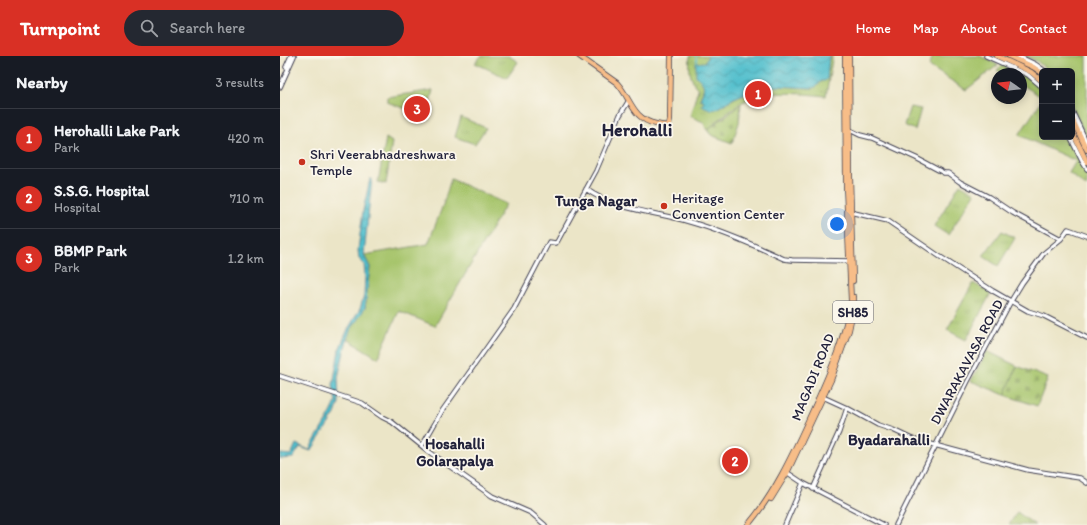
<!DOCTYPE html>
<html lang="en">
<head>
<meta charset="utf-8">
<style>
  body { margin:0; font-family:Itim,sans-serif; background:#242831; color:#f1f3f6 }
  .controls { position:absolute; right:12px; top:12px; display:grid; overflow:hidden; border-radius:6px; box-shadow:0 2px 10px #0003 }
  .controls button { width:36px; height:36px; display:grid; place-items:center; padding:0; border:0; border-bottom:1px solid #363941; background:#171b24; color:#f1f3f6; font:20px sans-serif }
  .compass { position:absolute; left:711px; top:12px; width:36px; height:36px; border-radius:50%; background:#171b24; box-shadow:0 2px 10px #0003; rotate:284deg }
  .you { position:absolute; left:557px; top:168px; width:14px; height:14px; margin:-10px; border:3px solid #fff; border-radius:50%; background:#1a73e8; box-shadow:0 0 0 6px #1a73e833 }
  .badge { display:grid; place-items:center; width:26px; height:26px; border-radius:50%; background:#d93025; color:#fff; font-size:13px; font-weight:700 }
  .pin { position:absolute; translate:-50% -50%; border:2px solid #fff; box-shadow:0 1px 4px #0006 }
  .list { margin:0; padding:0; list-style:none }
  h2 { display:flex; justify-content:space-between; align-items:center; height:52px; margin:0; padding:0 16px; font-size:17px }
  h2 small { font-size:13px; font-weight:400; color:#9ea1a6 }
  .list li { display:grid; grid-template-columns:26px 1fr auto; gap:12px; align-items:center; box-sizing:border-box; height:60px; padding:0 16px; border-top:1px solid #363941 }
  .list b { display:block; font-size:15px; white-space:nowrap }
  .list p { margin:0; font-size:13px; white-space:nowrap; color:#9ea1a6 }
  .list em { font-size:13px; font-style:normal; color:#9ea1a6 }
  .icon { flex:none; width:22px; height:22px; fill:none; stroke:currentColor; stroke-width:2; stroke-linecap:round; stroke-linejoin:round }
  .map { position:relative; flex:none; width:807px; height:469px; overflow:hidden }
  header { display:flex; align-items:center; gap:24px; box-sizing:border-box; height:56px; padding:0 20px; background:#d93025; color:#fff }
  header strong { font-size:19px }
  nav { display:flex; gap:22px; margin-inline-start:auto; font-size:14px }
  .search { width:280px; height:36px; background:#242831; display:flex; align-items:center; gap:10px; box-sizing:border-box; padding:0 14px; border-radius:22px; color:#9ea1a6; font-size:15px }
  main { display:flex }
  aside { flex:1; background:#171b24 }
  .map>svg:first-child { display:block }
</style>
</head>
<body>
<header>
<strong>Turnpoint</strong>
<div class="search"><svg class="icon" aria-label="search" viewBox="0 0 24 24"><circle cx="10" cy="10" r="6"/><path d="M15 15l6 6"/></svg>Search here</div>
<nav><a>Home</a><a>Map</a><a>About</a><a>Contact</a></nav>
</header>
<main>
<aside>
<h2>Nearby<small>3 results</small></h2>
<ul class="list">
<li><span class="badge">1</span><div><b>Herohalli Lake Park</b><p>Park</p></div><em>420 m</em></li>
<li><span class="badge">2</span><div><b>S.S.G. Hospital</b><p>Hospital</p></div><em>710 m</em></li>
<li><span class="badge">3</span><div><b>BBMP Park</b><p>Park</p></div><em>1.2 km</em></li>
</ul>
</aside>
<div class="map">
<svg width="807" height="469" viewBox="0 0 807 469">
  <defs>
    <pattern id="cemetery-stones" width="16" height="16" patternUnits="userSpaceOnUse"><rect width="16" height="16" fill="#a6c46b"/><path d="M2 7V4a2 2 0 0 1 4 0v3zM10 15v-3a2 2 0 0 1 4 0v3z" fill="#8fa85e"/></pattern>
    <pattern id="park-tufts" width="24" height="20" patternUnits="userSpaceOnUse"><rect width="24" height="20" fill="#a6c46b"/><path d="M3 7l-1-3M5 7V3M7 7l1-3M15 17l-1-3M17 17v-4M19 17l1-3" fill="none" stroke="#8fa85e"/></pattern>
    <pattern id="water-waves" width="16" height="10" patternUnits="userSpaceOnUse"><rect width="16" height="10" fill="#54c0cd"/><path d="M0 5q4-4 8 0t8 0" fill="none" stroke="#459ca8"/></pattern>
  </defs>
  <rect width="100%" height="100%" fill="#fbf7ec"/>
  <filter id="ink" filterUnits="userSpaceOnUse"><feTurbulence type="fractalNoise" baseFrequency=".025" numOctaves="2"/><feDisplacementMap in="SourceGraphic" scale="8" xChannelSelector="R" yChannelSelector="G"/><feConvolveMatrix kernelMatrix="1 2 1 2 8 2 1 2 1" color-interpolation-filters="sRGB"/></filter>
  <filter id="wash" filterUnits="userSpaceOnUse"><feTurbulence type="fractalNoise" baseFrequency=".012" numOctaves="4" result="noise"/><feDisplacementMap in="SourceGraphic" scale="16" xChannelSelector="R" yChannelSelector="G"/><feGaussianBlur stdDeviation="0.9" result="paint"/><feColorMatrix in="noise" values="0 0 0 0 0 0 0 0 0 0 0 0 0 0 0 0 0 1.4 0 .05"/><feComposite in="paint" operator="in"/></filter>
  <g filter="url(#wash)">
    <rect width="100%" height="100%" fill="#ebe5c7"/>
    <path fill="#a6c46b" stroke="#647353" d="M653 0H700L718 9 686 34 649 10Z
      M744 0H807V82L792 51V15H768L757 5Z
      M722 9C737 16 752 21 762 34L760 40 741 28V18H723L717 14Z
      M762 44V81H787L800 107 807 117V131L789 117 796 105 739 79Z
      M171 123 226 148 155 270 119 255 98 302 67 283 70 275 85 252 90 211 84 199 148 188 163 149Z"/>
    <path fill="url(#cemetery-stones)" stroke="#647353" d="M461 48 459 67 452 87 431 79 427 74Z
      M737 310 768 322 757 350 725 339Z"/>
    <path fill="url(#park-tufts)" stroke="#647353" d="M201 0H229L238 6 227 22 195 7Z
      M410 0H428L426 5 416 20C427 30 424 30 420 43H422L424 47 422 49 436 53C455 41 473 31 496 30 508 29 521 32 533 32L541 25 547 23 549 0H552V4L546 40C520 38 487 33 463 46 450 53 438 65 427 74L423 66 410 60 418 33C409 23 409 13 410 0Z
      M153 34 146 60 107 46V41Z
      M630 51 641 53 635 74 624 69Z
      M181 61 206 72 195 88 175 81Z
      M106 82 112 86 106 128 98 126Z
      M680 128 695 137 668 179 654 170Z
      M722 175 735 182 718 210 703 200Z
      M693 227 711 237 686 284 667 274Z
      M707 295 737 310 725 339 691 325Z
      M737 456 755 469H729Z"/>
    <path fill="url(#water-waves)" stroke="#3b7184" d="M428 0H549L547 23 545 25H541L537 30 533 32 497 30 476 33 454 42 436 53 432 54 421 49 424 47 422 43 420 44C424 31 427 30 416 20V7L425 6Z
      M90 123H92L84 199 90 211 85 252 70 275 67 283 58 321 59 347 55 358 31 395 20 391 13 402 0 403V398L11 399 16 388 29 394 51 357 56 346 53 329 59 294 68 273 80 253 84 240 85 220 84 208 79 203 78 194 83 155Z"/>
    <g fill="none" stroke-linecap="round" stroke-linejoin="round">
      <path stroke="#54c0cd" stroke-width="1" d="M416 0 417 7"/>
    </g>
  </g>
  <g filter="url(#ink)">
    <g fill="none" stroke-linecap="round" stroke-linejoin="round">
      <defs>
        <path id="minor" d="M706 0 748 19 762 31
          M738 0 755 8 765 15
          M6 11 11 0
          M0 31 14 0
          M792 55 807 87
          M568 73 580 79 592 82 636 102 664 117H668L680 126 709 141 733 157 781 183
          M790 81 802 105 807 113
          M306 133C334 154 377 156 410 166 442 175 474 189 504 203L512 204 569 205
          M570 156 608 165 659 200 713 235 748 255 764 260 807 282
          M0 320 82 347 102 361 112 366 148 395 212 440 251 457 265 469
          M567 352 598 369 613 374 632 383 748 414 800 422 807 427
          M142 390 162 355 234 253 269 186 275 187 277 186 316 115 340 59 348 46
          M505 415 523 427 604 469
          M533 433 559 376 567 352 543 341
          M505 469 523 427
          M616 469 688 325 731 245 742 227 764 197 781 183 788 173 807 180"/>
        <path id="major" d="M299 0 337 27C351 42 352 63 376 68 380 69 385 70 389 69L390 64 391 0
          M569 0 570 120 573 225
          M717 0 751 16 762 25
          M729 0 753 11 762 17
          M792 63 807 94
          M792 75 807 106
          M491 443 507 417 551 324 569 274 574 249V241
          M468 469C494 438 511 402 528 365 546 326 564 287 571 245L566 130 565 0"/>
      </defs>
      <use href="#minor" stroke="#403f50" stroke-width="5.5"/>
      <use href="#major" stroke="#403f50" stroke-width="6"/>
      <use href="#minor" stroke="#fff" stroke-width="3.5"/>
      <use href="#major" stroke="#f7bd88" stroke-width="4.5"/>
    </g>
  </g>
  <g fill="#c8321e" stroke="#fbf7ec" stroke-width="1.5">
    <circle cx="22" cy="106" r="4"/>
    <circle cx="384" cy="150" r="4"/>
  </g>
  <g text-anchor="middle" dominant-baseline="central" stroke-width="3.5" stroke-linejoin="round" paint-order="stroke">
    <rect fill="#fbf7ec" stroke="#636270" stroke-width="1" x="553" y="245" width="40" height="22" rx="3"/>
    <g font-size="13" font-weight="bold" fill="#22223b">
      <text x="573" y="256">SH85</text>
    </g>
    <g font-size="14" fill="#22223b" stroke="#fbf7ec" text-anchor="start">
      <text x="30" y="98">Shri Veerabhadreshwara<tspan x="30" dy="16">Temple</tspan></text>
      <text x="392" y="142">Heritage<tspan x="392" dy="16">Convention Center</tspan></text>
    </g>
    <g font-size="14" fill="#22223b" stroke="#fbf7ec">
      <text transform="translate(687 306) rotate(-62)">DWARAKAVASA ROAD</text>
      <text transform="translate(533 321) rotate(-68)">MAGADI ROAD</text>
    </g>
    <g font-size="15" font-weight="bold" fill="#22223b" stroke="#fbf7ec">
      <text x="316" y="145">Tunga Nagar</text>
      <text x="609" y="384">Byadarahalli</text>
      <text x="175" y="388">Hosahalli<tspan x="175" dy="17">Golarapalya</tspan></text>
    </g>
    <g font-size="18" font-weight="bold" fill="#22223b" stroke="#fbf7ec">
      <text x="357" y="74">Herohalli</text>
    </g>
  </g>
</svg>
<div class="controls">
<button>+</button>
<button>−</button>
</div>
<svg class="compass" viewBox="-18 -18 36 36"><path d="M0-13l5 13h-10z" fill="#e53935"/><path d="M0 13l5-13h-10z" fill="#9ea1a6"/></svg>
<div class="you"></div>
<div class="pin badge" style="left:478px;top:38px">1</div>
<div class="pin badge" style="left:455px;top:405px">2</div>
<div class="pin badge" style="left:137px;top:53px">3</div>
</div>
</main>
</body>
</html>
